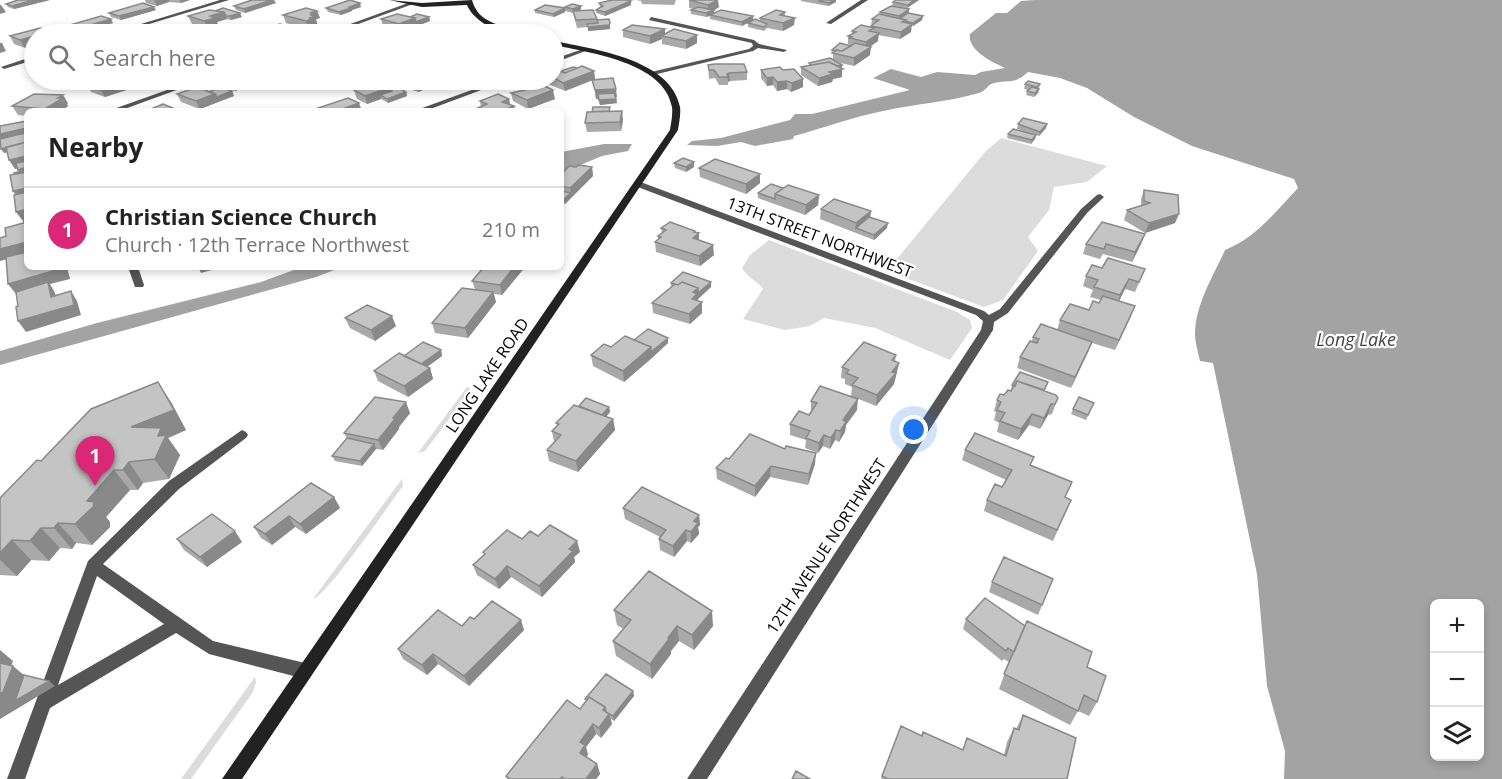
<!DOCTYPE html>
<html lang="en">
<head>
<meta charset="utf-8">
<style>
  body { margin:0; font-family:"Open Sans",sans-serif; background:#f6f6f6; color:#222 }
  .controls { position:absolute; right:18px; bottom:18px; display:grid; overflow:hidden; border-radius:9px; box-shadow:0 3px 9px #0003 }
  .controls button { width:54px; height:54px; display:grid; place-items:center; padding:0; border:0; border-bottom:2px solid #e0e0e0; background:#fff; color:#222; font:30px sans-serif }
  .you { position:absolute; left:914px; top:430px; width:21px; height:21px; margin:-15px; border:4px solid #fff; border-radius:50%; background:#1a73e8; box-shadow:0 0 0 9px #1a73e833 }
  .badge { display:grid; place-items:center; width:39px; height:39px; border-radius:50%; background:#db2777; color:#fff; font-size:20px; font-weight:700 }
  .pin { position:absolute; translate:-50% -50px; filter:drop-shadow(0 2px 3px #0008) }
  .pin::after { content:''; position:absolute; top:32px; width:21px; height:18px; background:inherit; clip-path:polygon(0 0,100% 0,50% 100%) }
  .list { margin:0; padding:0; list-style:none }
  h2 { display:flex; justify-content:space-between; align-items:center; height:78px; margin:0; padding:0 24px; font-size:26px }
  h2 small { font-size:20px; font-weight:400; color:#767676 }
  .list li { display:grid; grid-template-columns:39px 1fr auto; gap:18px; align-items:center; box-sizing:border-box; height:84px; padding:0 24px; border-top:2px solid #e0e0e0 }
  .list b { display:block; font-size:22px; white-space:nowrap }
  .list p { margin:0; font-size:20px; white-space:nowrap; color:#767676 }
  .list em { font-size:20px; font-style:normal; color:#767676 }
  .icon { flex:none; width:33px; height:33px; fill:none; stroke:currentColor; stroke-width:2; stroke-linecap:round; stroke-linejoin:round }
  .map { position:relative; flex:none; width:1502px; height:779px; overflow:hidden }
  .search { position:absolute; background:#fff; box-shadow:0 3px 9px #0003; left:24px; top:24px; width:540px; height:66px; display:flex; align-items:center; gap:15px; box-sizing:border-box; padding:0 21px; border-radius:33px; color:#767676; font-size:22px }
  .panel { position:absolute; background:#fff; box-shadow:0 3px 9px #0003; left:24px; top:108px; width:540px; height:162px; border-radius:9px }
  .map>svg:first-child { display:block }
</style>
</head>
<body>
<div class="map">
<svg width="1502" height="779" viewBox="0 0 1502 779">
  <rect width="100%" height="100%" fill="#fff"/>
  <path fill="#dcdcdc" d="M1001 138 1107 166 1087 182 1054 187 1049 210 1028 237 1038 251 1003 300 984 307 887 271 985 152Z
    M769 240 957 312 970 320 972 328 950 360 875 328 824 318 810 326 785 330 743 319 763 289C757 281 747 277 742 268L750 255Z
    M467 387 470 388 468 394 425 451 418 453Z
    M402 479 403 486C390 503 327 596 313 599Z
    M255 677 256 682 253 692 191 779H181Z"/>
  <path fill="#a3a3a3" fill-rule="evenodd" d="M1035 0H1502V779H1284L1285 751 1267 686 1257 574 1213 363 1200 361C1198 352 1195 342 1195 333 1196 303 1213 277 1225 250 1257 237 1275 212 1298 188L1294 179 1192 146 1134 117 1087 88 1060 78 1028 72C1014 85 1010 79 994 83 988 84 986 91 979 93 948 102 915 104 883 111 853 117 823 128 794 136L793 139 755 146 741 142 717 146 687 145 692 141 721 138 790 120 795 114H812L910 90 873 78 891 69 921 77 937 72 975 75 981 72 1005 68C994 63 967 51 970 34L996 13H1007L1021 1ZM1434 604H1480V756H1434Z
    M604 144H632L628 151 602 156 561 173V152Z
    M302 267H342L316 277 0 365V351L97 323 261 282Z"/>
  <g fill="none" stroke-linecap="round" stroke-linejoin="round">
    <path fill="#555" fill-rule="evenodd" d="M242 430 246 432 248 435 246 438 179 489 103 564 213 641 305 663 311 666 313 671 311 676 305 679 209 654 176 633 50 708 25 779H7L88 561 169 481ZM97 576 164 624 58 685Z"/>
    <path fill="#555" fill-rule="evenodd" d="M220 0H229L116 34H108Z
      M861 0H868L831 24 826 23Z
      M408 3 413 4 331 34H323Z
      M651 17 754 40 759 44 787 50 784 52 758 48 753 51 653 75 651 74V72L749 49 753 46 752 43 649 20Z
      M583 49 588 50 554 63V59Z
      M34 56V60L4 69 1 67Z
      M195 80H204L119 111H108Z
      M499 80H508L425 111H414Z
      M638 181 984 311 989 315 1000 309 1081 209 1097 195 1100 194 1104 197 1087 213 1008 313 994 322 993 330 707 779H687L981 330 983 321 976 315 635 186 634 184Z
      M128 267H138L144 285 143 287H135Z"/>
    <path fill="#222" fill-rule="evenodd" d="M389 0 422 3 472 0C479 26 505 24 524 34 504 36 475 24 467 5L422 7Z
      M554 41C593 49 671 59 680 107 681 114 679 123 678 130L242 779H222L670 130C671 123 673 114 672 107 664 62 590 53 554 45Z"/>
  </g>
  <path fill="#a9a9a9" d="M50 0 14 9 8 7 6 4Z
    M145 0H190L181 3 169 2 157 6 146 3Z
    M636 0H676L674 5 642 4 641 1Z
    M689 0 719 7 714 10V13L753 20 742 26 710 19V16L707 17 691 14V10L694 9 689 8Z
    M801 0H836V2L828 6 801 1Z
    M919 0 907 8 892 6 893 2Z
    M631 1V5L605 16 596 13V10L600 7 599 3Z
    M276 3 245 13 236 10 234 6Z
    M581 6V9L579 11 597 20 610 23V29L588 31V27L577 28 573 13 565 11V12L554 17 535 13V10L565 8V7Z
    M361 7 352 10V11L341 15 328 12 326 8Z
    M909 9 908 13 923 16 922 20 913 26H911V32L900 39 878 35V41L870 47V55L854 66 836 62 842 65V77L833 79 832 82 818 86 801 75V67L809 65V63L833 60V54H831L832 50 849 45V44H848V36L852 34V31L871 27 872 19 880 14V12Z
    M156 10 121 20 111 17 109 13Z
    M209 10 242 17 231 20 226 19 217 22 218 25 208 28 192 24 188 16Z
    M317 11 320 18 316 19 317 24 314 25 315 27 309 29 286 23 283 15Z
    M785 12V16L794 25 783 31 767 28 764 31 748 27V23L760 21V18Z
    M410 17H429L430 21 401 32 394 30 395 34H351L350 31 383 26 381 19Z
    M113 23 82 32 72 29 70 25Z
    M47 30 67 31 68 34H34V45L25 48 14 44 10 36Z
    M623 30 665 34 697 35V43L686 49 662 44V39L650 44 623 37Z
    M708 65 747 72V80L730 81 728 82V85H719L715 78 709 79Z
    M577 68 594 71 595 79 617 97H616L617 103 600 105 598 99H596L593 80 565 91 548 84V80H554V73Z
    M761 70H783L803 87 791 92 787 89 777 91 773 85 767 86 761 78Z
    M219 80H264L235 91 223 87Z
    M411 80H445L446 81 418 92 404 87 403 82Z
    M151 82 105 97 91 92 87 84Z
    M1025 84H1040L1038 93 1034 97 1026 95 1027 91 1029 90 1024 89Z
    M391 87V89L406 92 407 96 388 103 381 99 367 104 357 99 354 90Z
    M520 87 555 99 528 109 513 101 511 93 521 91Z
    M232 91 234 96 200 109 181 102 177 94 209 92Z
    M480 101 510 105 514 106 515 111H471L481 107Z
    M68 103 67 104 68 106 61 111H27V116L18 115 12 106Z
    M623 120 621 131 587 132 585 123Z
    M1018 124H1047L1046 128 1039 136 1036 135 1035 139 1031 144 1007 138 1008 134 1028 133 1017 129Z
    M694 162V167L686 172 675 168 674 163Z
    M576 167H592L593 176 565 204 561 203V175Z
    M699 168 760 174V183L746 194 700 177Z
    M783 188 819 195 818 205 805 215 758 198V193Z
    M1144 190 1175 223 1145 233 1124 220 1127 210 1141 206V199Z
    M821 209 870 217 887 228 874 240 820 219Z
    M661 228 695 231V232L699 233V240L714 255 700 266 656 252 655 242 658 239V236L662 233Z
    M1145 234 1141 244 1132 262 1103 254 1100 259 1083 254 1086 244Z
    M479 267H525L502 295 494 294 496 302 468 338 435 333 432 323 475 289 472 281 481 271Z
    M1102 268 1145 269 1135 292 1125 289 1119 301 1131 316 1115 350 1092 343 1088 352 1071 388 1017 368 1020 357 1032 341 1033 337 1057 330 1060 320 1089 310 1099 303 1101 300 1090 297 1093 290 1083 286 1086 276Z
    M671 283 711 287 698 299V301L702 302V313L690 324 653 313 652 303 671 287Z
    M345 318 396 326 375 341 350 328Z
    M634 340 668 343 624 382 593 366 591 355 611 347Z
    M441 350 442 356 427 367 430 368 433 379 408 397 378 381 374 371 404 356Z
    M896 355 895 362 899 363 894 384 876 406 851 396 852 387 845 384V379L841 378 842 367Z
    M1048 382 1045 391 1058 398 1052 414 1048 415 1040 429 1029 425 1018 440 997 432 999 423 994 420 996 412 994 411 997 400 1011 391V390L1012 385Z
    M811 401 857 410 846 425 845 432 839 442 835 440 830 449 823 446 818 453 805 448 806 440 790 435V424L809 415 811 412Z
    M171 402 186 430 168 438 180 455 169 479 143 483 138 490H130L106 517 110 522V527L92 545 76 543 72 549 60 548 49 561 31 560 17 576 0 575V498L41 461Z
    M1094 403 1086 420 1071 414 1073 409Z
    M579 406 609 407 610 412 606 417 613 419 615 430 578 472 549 461 547 450 554 442 552 431 557 426 556 423Z
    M410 413 399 427V429L383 450 376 449 362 466 335 461 332 456 347 438 344 433Z
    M965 450 1031 466 1066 497 1067 510 1053 541 984 511 987 500 1002 487 1006 480 962 460Z
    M729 459 815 464 808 485 770 477 755 497 717 479 716 468Z
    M334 497 340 508 306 534 295 527 272 545 261 538 254 527Z
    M623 508 699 515 700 525 698 527 699 534 691 543 687 541 674 557 660 550 659 539 660 537 625 519Z
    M538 536 577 541 580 552 574 557 575 562 542 597 511 577 499 589 477 575 473 565 484 555 483 552 522 539Z
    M177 539 242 542 207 567 184 550Z
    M1053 579 1038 615 989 592 992 582Z
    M614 610 713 626 694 650 679 641 671 651V654L652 679 616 656 613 641 623 629 617 625Z
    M474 619 524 630 469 686 438 664 427 675 403 659 398 649 462 626Z
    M966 619 1025 626 1087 667 1097 702 1089 716 1078 711 1070 725 999 689 1009 662 1004 659 1002 661 963 629Z
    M633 691 634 696 614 721 611 719 612 724 601 738 596 734 586 747 588 755 586 757 597 764 600 774 596 779H507L506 776 580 709 586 701 585 699Z
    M1023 715 1067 779H881L882 776 922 736 963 750 967 738 1004 755 1007 742 1014 728 1016 729Z"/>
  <path fill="#898989" d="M34 0H50L14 9 12 6Z
    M154 0H169V2L157 6Z
    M180 0H190L181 3Z
    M272 0H274L276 3 245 13 244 9Z
    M718 0 719 7 714 10V13L707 17 706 13 708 12V5Z
    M833 0H836V2L828 6 829 3Z
    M914 0H919L907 8 908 5Z
    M631 1V5L605 16V12Z
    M360 3 361 7 352 10V11L341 15 339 12 349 7Z
    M0 5H1L6 12 0 14Z
    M581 6V9L574 13 573 9Z
    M154 7 156 10 121 20 119 16Z
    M565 8V12L554 17 553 14Z
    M909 9 908 17 898 24 899 16Z
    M317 11 320 18 316 19 317 24 314 25 315 27 309 29 306 21 310 13Z
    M224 12 227 19 217 22 218 25 208 28 204 21 210 16Z
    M240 13 242 17 231 20 230 16Z
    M753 16V20L742 26V22Z
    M923 16 922 20 913 26V23Z
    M429 17 430 21 401 32 399 24 415 18Z
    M795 18 794 25 783 31V23Z
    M111 19 113 23 82 32 80 28Z
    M610 23V29L588 31V27Z
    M912 24 911 32 900 39 901 32Z
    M194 29 196 33 190 34H173Z
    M293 29 295 33 288 34H269Z
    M394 29 395 34H376Z
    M665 29V37L661 36 662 39 650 44V36Z
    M50 31 52 34H40Z
    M67 31 68 34H56Z
    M879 33 878 41 865 50 866 42Z
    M697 35V43L686 49V41Z
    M34 36V45L25 48 20 40Z
    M0 43H2L6 51 0 53Z
    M871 47 870 55 854 66V58Z
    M842 65V77L833 79 832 82 818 86 819 78 832 68Z
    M594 71 595 79 565 91 563 83Z
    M729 73 730 81 728 82 727 74Z
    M773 77V85L767 86V78Z
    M803 79V87L791 92 792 83Z
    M129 80H150L151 82 105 97 100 89Z
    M239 80H264L235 91 231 82Z
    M438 80H445L446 81 418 92 417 88Z
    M787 81V89L777 91V82Z
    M391 87 393 95H380L381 99 367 104 365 96Z
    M616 89 617 97 599 99 598 94V99H596L595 90Z
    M1039 89 1038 93 1034 97 1035 93Z
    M553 90 555 99 528 109 527 100Z
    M232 91 234 96 200 109 196 101 215 94Z
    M406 92 407 96 388 103 387 99Z
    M63 95 68 103 67 104 68 106 61 111H46L45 109Z
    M509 99 511 107 514 106 515 111H500L502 102Z
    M616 99 617 103 600 105 599 100Z
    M359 103 362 111H337Z
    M622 111 623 120 621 131 620 122Z
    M1047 124 1046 128 1039 136 1040 132Z
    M27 128V140L26 138 0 144V134Z
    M1036 135 1035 139 1031 144 1032 140Z
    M27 143V148L4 153 1 149Z
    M27 156V166L15 169 9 160Z
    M694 162V167L686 172V167Z
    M27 167V173L21 174 18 170Z
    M592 167 593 176 565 204 564 199 571 193 570 188Z
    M760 174V183L746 194V184Z
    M27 188V199L19 201 13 191Z
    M819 195 818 205 805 215 806 205Z
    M27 209V220L23 221 16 212Z
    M871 211 870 221 856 228 855 233 856 223Z
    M1179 214 1175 223 1145 233 1149 223Z
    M888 223 887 228 874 240V235Z
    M695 231 696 236 699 233V243L694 248V232Z
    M1145 234 1141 244 1132 262 1135 252Z
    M27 242V254L0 261V249Z
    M713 245 714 255 700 266 699 256Z
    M63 267H67L70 279 50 284 55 293 58 307 51 297 49 285 16 294 8 284Z
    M198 267H222L201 273Z
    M514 267H525L502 295 500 285Z
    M1129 279 1125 289 1117 305 1120 295Z
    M711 282V287L698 299V304L692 299 693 292 698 288Z
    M71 291 77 301 81 315 26 332 18 321Z
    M493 292 496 302 468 338 465 328Z
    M702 302V313L690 324 689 314Z
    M1135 306 1131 316 1115 350 1119 340Z
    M392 316 396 326 375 341 371 330Z
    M668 338V343L652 358 651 352Z
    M1092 342 1088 352 1071 388 1075 377Z
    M651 347 652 358 624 382 623 371Z
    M441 350 442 356 420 372 418 367Z
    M899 363 894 384 876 406 877 395 892 372Z
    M430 368 433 379 408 397 404 386Z
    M158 382 171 402 186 430 168 438 180 455 169 479 131 427Z
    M858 399 857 410 846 425 845 432 839 442 843 420Z
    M406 402 410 413 399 427V429L383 450 378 440 393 418Z
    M1051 404 1048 415 1040 429 1044 418Z
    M609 407 610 412 600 424 599 419Z
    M1032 414 1029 425 1018 440 1021 429Z
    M613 419 615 430 578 472 576 461Z
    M836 430 835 440 830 449 831 438Z
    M824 435 823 446 818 453 819 443Z
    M374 444 376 449 362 466 360 461Z
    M816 453 815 464 808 485 809 474Z
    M129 462 143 483 138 490 123 470Z
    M771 466 770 477 755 497V486Z
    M114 470 130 490 106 517 110 522V527L92 545 75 524 87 501Z
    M334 497 340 508 306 534 300 524Z
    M699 515 700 525 698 527 699 534 691 543V532L694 521Z
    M289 516 295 527 272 545 265 534Z
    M58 523 76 543 72 549 54 528Z
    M41 528 60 548 49 561 30 541Z
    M686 530 687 541 674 557 673 546Z
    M235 531 242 542 207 567 200 557Z
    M12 540 31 560 17 576 0 560V553Z
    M577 541 580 552 574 557 575 562 542 597 539 586Z
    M507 566 511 577 499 589 495 579Z
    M712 611 713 626 694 650 692 635Z
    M521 620 524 630 469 686 464 676Z
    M677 626 679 641 671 651V654L652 679 650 664 668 638Z
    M0 650 13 661 8 675 0 669Z
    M433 654 438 664 427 675 422 665Z
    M13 666 30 680 49 681 55 686 0 719V694Z
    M633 691 634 696 614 721 613 716Z
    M605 707 609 714 612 724 601 738 599 728 603 710Z
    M593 724 596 734 586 747 588 755 582 762 580 753V742Z
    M597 764 600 774 596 779H586Z"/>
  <path fill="#c4c4c4" stroke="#898989" stroke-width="1.5" d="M18 0H34L12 6 6 4Z
    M252 0H272L244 9 234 6Z
    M350 0 360 3 349 7 351 8 339 12 326 8Z
    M612 0H627L631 1 605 12 596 10 603 6 599 3Z
    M689 0H718L708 5Z
    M820 0H833L829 3 819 1Z
    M896 0H914L908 5 893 2Z
    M143 3 154 7 119 16 109 13Z
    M572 4 581 6 573 9 565 7Z
    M545 5 565 8 553 14 535 10Z
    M891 6 909 9 899 16 880 12Z
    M698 7 714 10 706 13 691 10Z
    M223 8 240 13 230 16H226L224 12 215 11Z
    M306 8 317 11 310 13 315 14 311 15 315 17 309 18 312 19 306 21 283 15Z
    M209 10 224 12 210 16 215 18 204 21 188 16Z
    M593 10 597 19 576 20 573 11Z
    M721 10 753 16 742 22 710 15Z
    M776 10 785 12 780 15 795 18 783 23 760 18Z
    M908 13 923 16 913 23 905 21 906 20 900 18Z
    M397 14 415 18 399 24 381 19Z
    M417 14 429 17 416 22 415 18 410 17Z
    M879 14 906 20 902 22 912 24 901 32 871 26 879 20 872 19Z
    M101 16 111 19 80 28 70 25Z
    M609 19 610 23 609 25 588 27 587 24 598 23 597 20Z
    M755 19 767 24 764 27 748 23Z
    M280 24 293 29 269 34 261 31 275 27 273 26Z
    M183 25 194 29 173 34H149L144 33 161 28 167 30Z
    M381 25 394 29 376 34H363L350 31 364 26 373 28Z
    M632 25 665 29 650 36 623 30Z
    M861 25 874 28 869 31 879 33 866 42 850 38 852 37 848 36 856 32 852 31Z
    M40 28 50 31 40 34H34V36L20 40 10 36Z
    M56 28 67 31 56 34H52L50 31 47 30Z
    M674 29 697 35 686 41 661 36Z
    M840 43 851 46 842 51 832 50Z
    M855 43 871 47 854 58 833 53 837 50 842 51Z
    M830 58 842 65 838 66 829 62 812 65 809 63Z
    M829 62 843 69 829 72 833 74 819 78 801 67Z
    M715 64H744L747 72 729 73 727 74 728 77H719L714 70H709L708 65Z
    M582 66 594 71 563 83 554 78V73L559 71 565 73Z
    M573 67 577 68 565 73 561 71Z
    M780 67 783 70 794 69 803 79 792 83 787 81 777 82 773 77 767 78 761 70Z
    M613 78 616 89 595 90 592 80Z
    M100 80H129L100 89 87 84Z
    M223 80H239L231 82Z
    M411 80H438L417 88 403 82Z
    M1028 81 1040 84 1037 87 1025 84Z
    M380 82 391 87 365 96 354 90Z
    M533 83 537 84 527 89 520 87Z
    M538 83 553 90 527 100 511 93 525 90Z
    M197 87 215 94 196 101 177 94Z
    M220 87 232 91 217 97 215 94 209 92Z
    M397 87 406 92 387 99 380 95 392 91 391 89Z
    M1032 87 1039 89 1035 93 1027 91Z
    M614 93 616 99 599 100 598 94Z
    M34 94 63 95 58 98H63L45 109 12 106Z
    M498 94 509 99 502 102 514 106 500 111H471L487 104 480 101Z
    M348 98 359 103 337 111H320L315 109Z
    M163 104 178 110 174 111H146Z
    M593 107H610L609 111 592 112Z
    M622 111 620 122 585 123 587 112Z
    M1023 118 1047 124 1040 132 1018 124Z
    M27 121V128L0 134V126Z
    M1013 129 1036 135 1032 140 1008 134Z
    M25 133 27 142 1 149 0 139Z
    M27 142V156L9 160 6 147Z
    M683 158 694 162 686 167 674 163Z
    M715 159 760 174 746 184 699 168Z
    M27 161V167L18 170 16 163Z
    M579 165 592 167 570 188 561 186V175L569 166 576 167Z
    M27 170V172L15 174 14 173Z
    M27 172V188L13 191 10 175Z
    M771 184 783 188 775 194V199L758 193Z
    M788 185 819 195 806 205 775 194Z
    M1144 190 1178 195 1179 214 1149 223 1127 210 1150 203 1144 201Z
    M561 191 571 193 564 199H561Z
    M27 192V209L16 212 14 195Z
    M834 199 871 211 856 223 821 209Z
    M27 214V222L24 223 23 215Z
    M869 217 888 223 874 235 856 228Z
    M27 222V242L0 249V238L6 236 5 228Z
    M670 222 695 231 694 232 699 233 693 238 713 245 699 256 655 242 661 237 658 236 666 230 661 228Z
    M1102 222 1145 234 1135 252 1106 244 1104 249 1086 244Z
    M27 252V267H63V268L8 284 6 257Z
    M1108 258 1145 269 1139 282 1129 279 1120 295 1094 287 1098 280 1086 276 1092 265 1102 268Z
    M484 267H514L500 285 472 281Z
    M683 272 711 282 698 293V288L682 282 678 285 671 283Z
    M48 282 51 297 71 291 74 305 18 321 16 307 18 306 16 292Z
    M682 282 698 288 693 292 697 294 692 299 702 302 689 314 652 303 675 284 678 285Z
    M462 288 493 292 465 328 432 323Z
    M1103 296 1135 306 1119 340 1060 320 1070 304 1089 310 1093 301 1099 303Z
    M367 305 392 316 371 330 345 318Z
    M1041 324 1092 342 1075 377 1020 357 1030 341 1037 343 1039 339 1033 337Z
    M648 329 668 338 651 352V347L634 340Z
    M625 336 651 347 623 371 591 355 604 344 611 347Z
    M423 342 441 350 421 364 404 356Z
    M864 342 896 355 892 360 899 363 892 372 896 373 877 395 852 385 858 378 846 373 849 370 842 367Z
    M399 353 430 368 404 386 374 371Z
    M1020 372 1048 382 1044 390 1017 381 1015 386 1012 385Z
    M1017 381 1056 395 1058 398 1055 404H1051L1044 418 1032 414 1021 429 1000 421 1005 413 997 410 1001 402 997 400 1000 394 1004 395 1008 390 1011 391Z
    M158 382 174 410 131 427 161 428 158 436 166 435 155 459 129 462 123 470H114L87 501 94 502 93 507 75 524 58 523 54 528H41L30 541 12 540 0 553V498L37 460 41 461 91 409Z
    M820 386 858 399 843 420 846 422 840 431 836 430 831 438 824 435 819 443 806 438 810 431 790 424 799 411 809 415 817 403 811 401Z
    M375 397 406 402 393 418 395 419 378 440 344 433Z
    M1079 397 1094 403 1088 415 1073 409Z
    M586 398 609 407 602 415 579 406Z
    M574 405 613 419 576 461 547 450 561 435 552 431 559 424 556 423Z
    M975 433 1034 457 1030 465 1072 482 1065 497 1071 500 1057 530 987 500 995 484 1002 487 1012 470 965 450Z
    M750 434 785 449 786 446 816 453 809 474 771 466 755 486 716 468 726 458 729 459Z
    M347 438 374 444 360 461 332 456Z
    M311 483 334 497 300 524 289 516 265 534 254 527Z
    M642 487 699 515 694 521 698 523 691 532 686 530 673 546 659 539 666 530 623 508Z
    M212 514 235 531 200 557 177 539Z
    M550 525 577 541 569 549 573 551 539 586 507 566 495 579 473 565 485 554 483 552 507 530 522 539 530 531 538 536Z
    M1004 557 1053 579 1042 605 992 582Z
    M649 571 712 611 692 635 677 626 668 638 669 639 650 664 613 641 631 620 614 610Z
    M985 598 1025 626 1014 652 1008 648 1006 651 966 619Z
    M492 601 521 620 464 676 433 654 422 665 398 649 438 610 462 626 470 617 474 619Z
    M1027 621 1092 652 1087 667 1106 676 1097 702 1084 695 1078 711 1004 674Z
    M0 663 13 666 3 692 0 694Z
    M606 674 633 691 613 716 606 712 605 707 589 697 587 700 585 699Z
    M24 675 49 681 15 701Z
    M589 697 605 707 603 710 609 714 599 728 593 724 580 742 585 745 580 753 597 764 586 779H565L562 777 560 779H510L506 776 567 700 580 709Z
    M1023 715 1076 738 1067 779H888L882 776 901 726 922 736 923 732 963 750 967 738 1006 756 1014 728 1019 730Z
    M796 771 810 779H792Z"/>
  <g text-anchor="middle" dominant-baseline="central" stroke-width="4.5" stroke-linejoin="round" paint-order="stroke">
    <g font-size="16" fill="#000" stroke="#fff">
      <text transform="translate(820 237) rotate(21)">13TH STREET NORTHWEST</text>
      <text transform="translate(487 375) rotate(-56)">LONG LAKE ROAD</text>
      <text transform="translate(826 546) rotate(-57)">12TH AVENUE NORTHWEST</text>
    </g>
    <g font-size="18" font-style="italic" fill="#444" stroke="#fff">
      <text x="1356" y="339">Long Lake</text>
    </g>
  </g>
</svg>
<div class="controls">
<button>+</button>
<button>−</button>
<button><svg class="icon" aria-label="layers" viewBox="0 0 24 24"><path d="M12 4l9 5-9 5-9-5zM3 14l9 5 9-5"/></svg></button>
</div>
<div class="you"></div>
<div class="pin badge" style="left:95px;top:486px">1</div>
<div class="search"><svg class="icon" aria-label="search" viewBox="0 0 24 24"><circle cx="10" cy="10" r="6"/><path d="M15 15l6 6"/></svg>Search here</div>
<section class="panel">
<h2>Nearby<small></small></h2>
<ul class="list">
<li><span class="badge">1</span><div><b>Christian Science Church</b><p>Church · 12th Terrace Northwest</p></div><em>210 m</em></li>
</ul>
</section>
</div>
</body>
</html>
